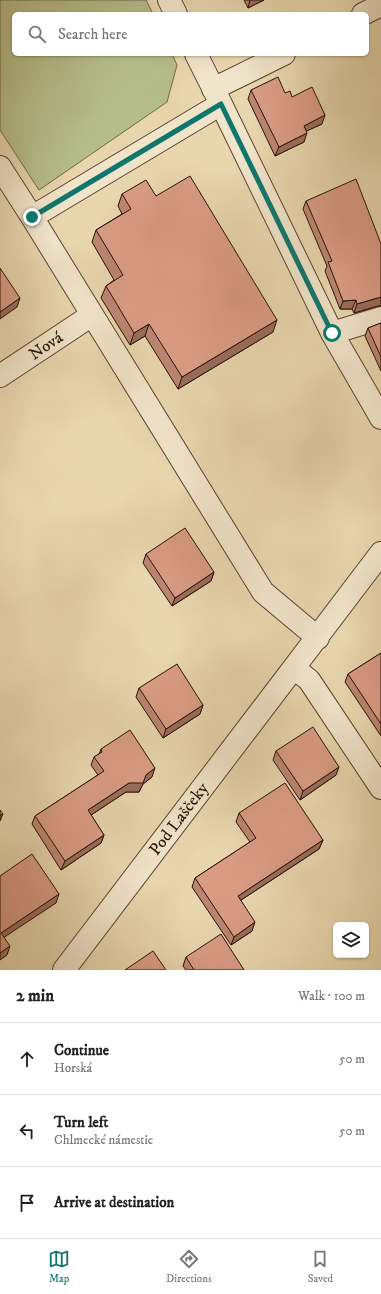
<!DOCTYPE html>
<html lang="en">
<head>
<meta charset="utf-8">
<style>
  body { margin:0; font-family:"IM FELL DW Pica",serif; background:#f6f6f6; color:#202124 }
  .controls { position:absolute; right:12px; bottom:12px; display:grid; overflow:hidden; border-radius:6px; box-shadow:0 1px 3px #0004 }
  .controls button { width:36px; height:36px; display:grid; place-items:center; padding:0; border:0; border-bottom:1px solid #e0e0e0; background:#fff; color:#202124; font:20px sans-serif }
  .stop { position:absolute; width:12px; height:12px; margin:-9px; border:3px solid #0f766e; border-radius:50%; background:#fff }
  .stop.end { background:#0f766e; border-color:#fff; box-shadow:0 1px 4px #0008 }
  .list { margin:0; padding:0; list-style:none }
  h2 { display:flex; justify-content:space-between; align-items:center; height:52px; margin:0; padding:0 16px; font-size:17px }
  h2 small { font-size:13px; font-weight:400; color:#757577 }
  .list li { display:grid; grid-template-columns:26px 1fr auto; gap:12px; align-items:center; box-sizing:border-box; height:72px; padding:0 16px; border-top:1px solid #e0e0e0 }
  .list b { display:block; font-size:15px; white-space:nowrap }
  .list p { margin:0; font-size:13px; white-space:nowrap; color:#757577 }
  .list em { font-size:13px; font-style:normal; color:#757577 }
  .icon { flex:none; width:22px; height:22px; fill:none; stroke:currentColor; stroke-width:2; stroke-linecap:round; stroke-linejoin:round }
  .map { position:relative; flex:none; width:381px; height:970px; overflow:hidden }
  .search { position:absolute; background:#fff; box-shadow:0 1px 3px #0004; left:12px; right:12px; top:12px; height:44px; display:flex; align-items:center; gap:10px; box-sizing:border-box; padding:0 14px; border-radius:6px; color:#757577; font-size:15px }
  .sheet { height:268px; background:#fff }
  nav { display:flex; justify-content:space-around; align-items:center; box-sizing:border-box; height:56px; border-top:1px solid #e0e0e0; background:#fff; font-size:11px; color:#757577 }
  nav a { display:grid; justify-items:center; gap:2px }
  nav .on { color:#0f766e }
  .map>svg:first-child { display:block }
</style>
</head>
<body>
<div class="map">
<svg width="381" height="970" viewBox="0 0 381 970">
  <rect width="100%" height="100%" fill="#e8d6ae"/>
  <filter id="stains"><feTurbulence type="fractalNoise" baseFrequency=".005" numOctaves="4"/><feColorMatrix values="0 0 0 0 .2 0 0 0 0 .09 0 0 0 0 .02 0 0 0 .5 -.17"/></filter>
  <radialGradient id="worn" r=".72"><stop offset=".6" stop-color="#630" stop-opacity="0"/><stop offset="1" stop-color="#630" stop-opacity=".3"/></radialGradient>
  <path fill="#b5be8b" stroke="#6f6746" d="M0 0H146L153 14H14V54H172L177 65 167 102 39 190 0 130Z"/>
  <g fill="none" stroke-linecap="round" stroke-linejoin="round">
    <defs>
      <path id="street" d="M169 0 176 14
        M363 14 381 5
        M213 89 284 54
        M221 104 332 333 381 418
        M0 167 32 217 221 104 196 54
        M32 217 263 592 318 638
        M332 333 381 318
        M0 376 92 315
        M294 668 309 680 381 788
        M64 970 381 553"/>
    </defs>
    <use href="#street" stroke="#59422c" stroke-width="24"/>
    <use href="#street" stroke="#f0e4ca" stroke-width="22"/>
  </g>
  <path fill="#bb8572" stroke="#291001" d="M244 0H264L248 8Z
    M251 90 285 93 292 97 322 124 306 131 304 142 275 156 248 99Z
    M122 194 156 196 273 332 178 389 145 336 130 345 101 298 106 286 114 280 92 242 96 230 122 214 118 206Z
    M306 201 381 244V306H378L354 313 352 309H340L325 271 327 266 303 209Z
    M381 323V371L365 336 368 328Z
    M146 554 214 572 211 581 172 606 143 563Z
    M381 653V736L345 682 348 674Z
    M139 688 203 705 200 714 163 738 136 697Z
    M101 749 152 777 143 784 139 792H126L91 815 104 835 101 843 61 870 32 824 35 816 98 775 91 765 94 757 99 754Z
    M276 751 336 775 300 800 273 760Z
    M239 813 323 840 319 849 241 900 252 931 231 945 192 887 195 878 250 842 236 822Z
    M186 957 244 970H186L183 966Z"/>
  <path fill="#996c5d" stroke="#291001" d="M250 0H264L248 8Z
    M325 115 322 124 300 134 304 126Z
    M307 133 304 142 275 156 279 147Z
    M381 297V306H378L354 313 357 304Z
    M20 298 17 307 0 319V312Z
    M356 300 352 309H340L343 301Z
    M277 320 273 332 178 389 182 377Z
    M149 324 145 336 130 345 134 333Z
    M214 572 211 581 172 606 175 598Z
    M203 705 200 714 163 738 166 729Z
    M339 767 336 775 300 800 303 791Z
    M155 768 152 777 143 784 139 792H126L85 819 88 810 129 783 146 775Z
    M3 814 0 821V815Z
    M104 835 101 843 61 870 65 861Z
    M323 840 319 849 235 904 238 896Z
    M59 894 56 903 0 940 1 933Z
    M255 922 252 931 231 945 234 937Z
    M10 946 7 955 0 960V953Z"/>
  <path fill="#da9b85" stroke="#291001" d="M278 77 285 93 290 91 292 97 312 87 325 115 304 126 307 133 279 147 251 90Z
    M190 176 277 320 182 377 149 324 134 333 106 286 123 275 96 230 131 209 122 194 146 180 156 196Z
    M356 179 381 244V297L357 304 356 300 343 301 328 262 332 261 306 201Z
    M0 268 20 298 0 312Z
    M381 323V357L368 328Z
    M185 528 214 572 175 598 146 554Z
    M381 653V724L348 674Z
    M177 664 203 705 166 729 139 688Z
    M313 727 339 767 303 791 276 751Z
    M130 730 155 768 146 775 143 783H129L88 810 104 835 65 861 35 816 104 771 94 757 102 752 101 749Z
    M285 783 323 840 238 896 255 922 234 937 195 878 256 838 239 813Z
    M0 810 3 814 0 815Z
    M32 854 59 894 1 933 10 946 0 953V876Z
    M221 934 244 970H194L186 957Z
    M153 951 166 970H125Z"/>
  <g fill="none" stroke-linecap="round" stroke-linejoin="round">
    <path stroke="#0f766e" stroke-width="5" d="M32 217 221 104 332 333"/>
  </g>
  <g text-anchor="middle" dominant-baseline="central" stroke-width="3.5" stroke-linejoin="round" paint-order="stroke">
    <g font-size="17" fill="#291001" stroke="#f0e4ca">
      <text transform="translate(46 346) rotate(-34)">Nová</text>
      <text transform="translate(179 819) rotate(-53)">Pod Laščeky</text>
    </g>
  </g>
  <rect width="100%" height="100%" filter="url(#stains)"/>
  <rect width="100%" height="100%" fill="url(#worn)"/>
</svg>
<div class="controls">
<button><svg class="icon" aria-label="layers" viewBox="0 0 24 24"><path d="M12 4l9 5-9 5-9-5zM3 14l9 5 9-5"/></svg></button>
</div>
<div class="stop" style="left:332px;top:333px"></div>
<div class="stop end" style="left:32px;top:217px"></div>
<div class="search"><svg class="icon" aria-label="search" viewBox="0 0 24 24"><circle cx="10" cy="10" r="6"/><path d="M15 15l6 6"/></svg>Search here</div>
</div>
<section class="sheet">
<h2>2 min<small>Walk · 100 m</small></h2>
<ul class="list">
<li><svg class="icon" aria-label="ahead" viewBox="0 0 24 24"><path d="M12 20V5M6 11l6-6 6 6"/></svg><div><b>Continue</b><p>Horská</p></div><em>50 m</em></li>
<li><svg class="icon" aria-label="left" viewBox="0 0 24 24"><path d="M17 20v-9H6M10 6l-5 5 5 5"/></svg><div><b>Turn left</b><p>Chlmecké námestie</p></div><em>50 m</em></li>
<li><svg class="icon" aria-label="arrive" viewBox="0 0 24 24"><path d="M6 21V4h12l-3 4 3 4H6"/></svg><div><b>Arrive at destination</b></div></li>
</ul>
</section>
<nav>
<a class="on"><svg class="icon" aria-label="map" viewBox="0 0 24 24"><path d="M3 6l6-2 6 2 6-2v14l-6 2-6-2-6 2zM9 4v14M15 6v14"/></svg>Map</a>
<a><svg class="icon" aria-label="directions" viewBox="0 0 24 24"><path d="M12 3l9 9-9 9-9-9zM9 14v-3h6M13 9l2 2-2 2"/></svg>Directions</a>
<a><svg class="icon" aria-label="saved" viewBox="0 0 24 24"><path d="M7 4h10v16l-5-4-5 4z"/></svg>Saved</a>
</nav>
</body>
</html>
